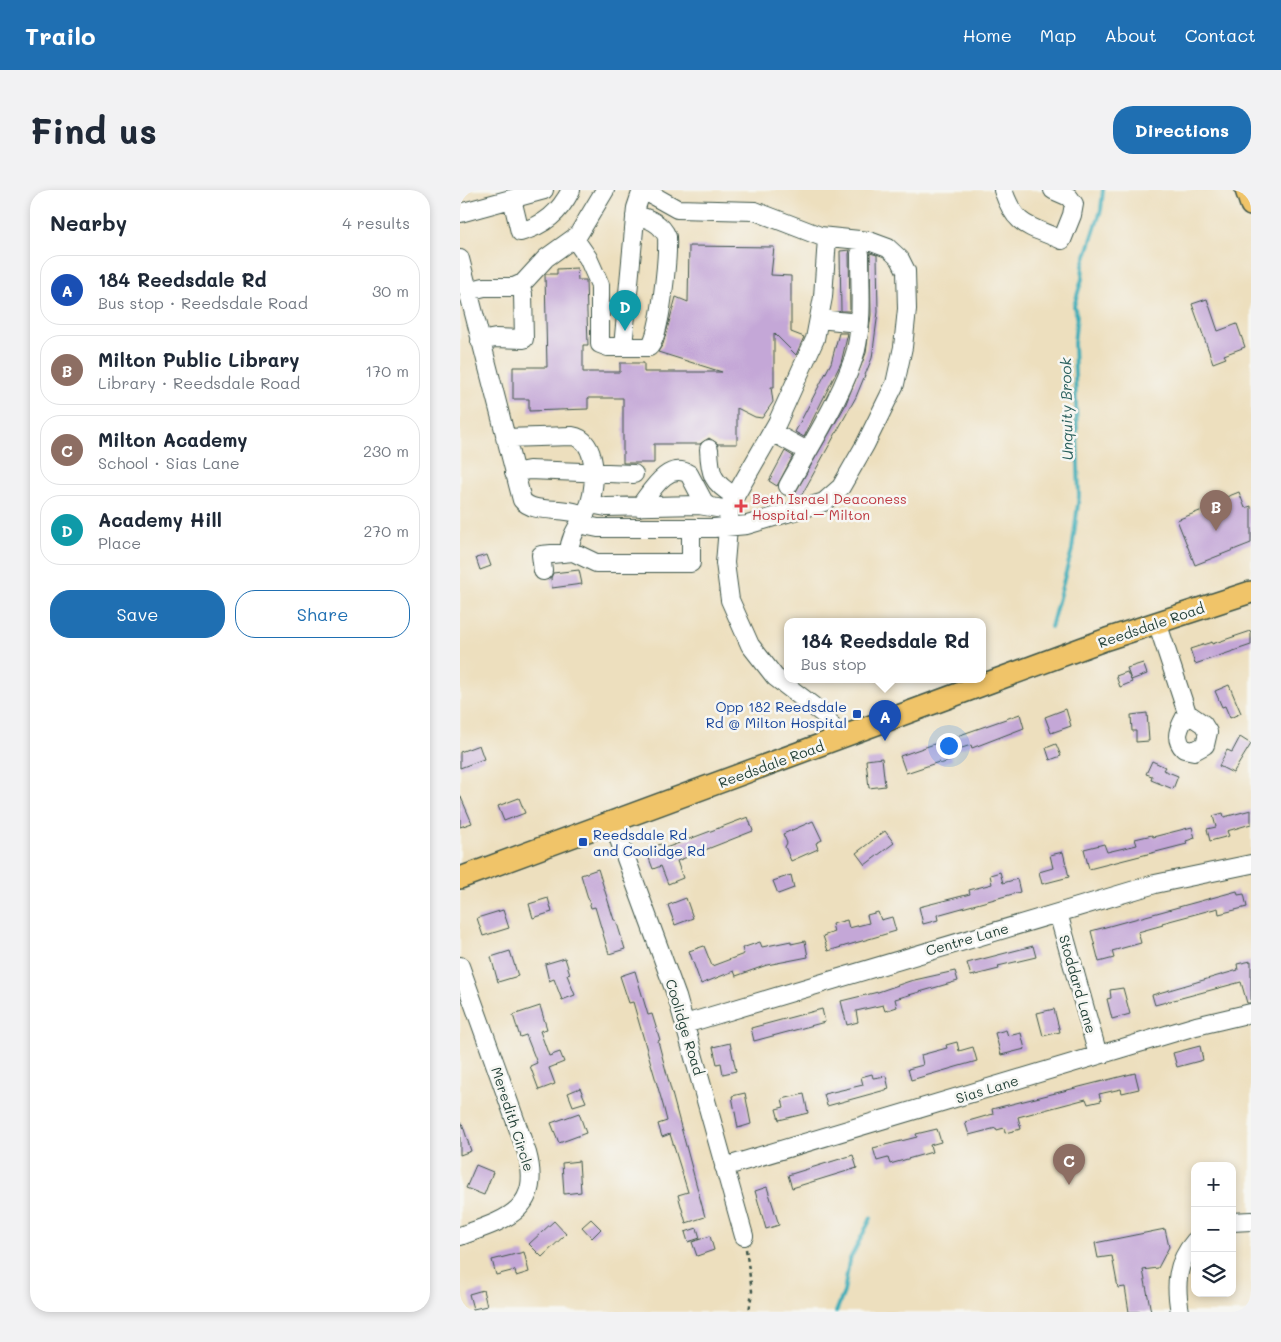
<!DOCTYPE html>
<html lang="en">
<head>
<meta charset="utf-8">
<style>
  body { margin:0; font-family:Mali,sans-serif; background:#f2f2f3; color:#1f2937 }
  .controls { position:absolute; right:15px; bottom:15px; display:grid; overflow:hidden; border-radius:10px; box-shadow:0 2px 8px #0003 }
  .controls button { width:45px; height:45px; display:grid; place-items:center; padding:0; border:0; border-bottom:1px solid #e0e1e3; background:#fff; color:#1f2937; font:25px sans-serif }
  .you { position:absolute; left:488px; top:555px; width:18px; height:18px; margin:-12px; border:4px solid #fff; border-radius:50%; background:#1a73e8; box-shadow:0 0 0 8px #1a73e833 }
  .badge { display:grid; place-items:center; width:32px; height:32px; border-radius:50%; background:#1f6fb2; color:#fff; font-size:16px; font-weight:700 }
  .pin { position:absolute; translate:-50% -41px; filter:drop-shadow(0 1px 2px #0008) }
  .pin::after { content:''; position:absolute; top:26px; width:18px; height:15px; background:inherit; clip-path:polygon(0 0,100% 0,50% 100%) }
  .popup { position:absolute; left:324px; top:428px; width:202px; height:65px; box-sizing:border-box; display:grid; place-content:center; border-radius:10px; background:#fff; filter:drop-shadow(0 1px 4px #0005); font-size:16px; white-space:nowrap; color:#747a83 }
  .popup b { font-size:19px; color:#1f2937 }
  .popup::after { content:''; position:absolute; left:50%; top:100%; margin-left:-10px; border:10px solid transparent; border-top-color:#fff }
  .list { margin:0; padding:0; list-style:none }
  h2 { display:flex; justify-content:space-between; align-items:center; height:65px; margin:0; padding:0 20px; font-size:21px }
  h2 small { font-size:16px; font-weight:400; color:#747a83 }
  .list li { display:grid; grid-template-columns:32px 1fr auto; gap:15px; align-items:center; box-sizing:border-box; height:70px; margin:0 10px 10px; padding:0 10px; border:1px solid #e0e1e3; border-radius:20px }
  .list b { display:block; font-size:19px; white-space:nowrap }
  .list p { margin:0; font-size:16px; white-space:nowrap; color:#747a83 }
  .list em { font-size:16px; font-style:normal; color:#747a83 }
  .actions { display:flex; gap:10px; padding:15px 20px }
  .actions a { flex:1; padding:11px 0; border:1px solid #1f6fb2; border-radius:20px; text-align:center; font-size:18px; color:#1f6fb2 }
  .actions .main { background:#1f6fb2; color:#fff }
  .icon { flex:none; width:28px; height:28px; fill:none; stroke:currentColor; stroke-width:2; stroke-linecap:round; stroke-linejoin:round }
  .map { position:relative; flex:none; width:791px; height:1122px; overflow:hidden; border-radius:20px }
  header { display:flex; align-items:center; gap:30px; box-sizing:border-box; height:70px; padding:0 25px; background:#1f6fb2; color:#fff }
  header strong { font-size:24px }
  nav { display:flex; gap:28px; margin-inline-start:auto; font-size:18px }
  .intro { display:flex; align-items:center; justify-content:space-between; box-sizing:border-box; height:120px; padding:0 30px }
  h1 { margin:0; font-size:35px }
  .button { padding:12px 22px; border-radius:20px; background:#1f6fb2; color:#fff; font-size:18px; font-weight:700 }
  main { display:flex; gap:30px; padding:0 30px }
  aside { flex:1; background:#fff; border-radius:20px; box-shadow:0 2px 8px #0003 }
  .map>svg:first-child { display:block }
</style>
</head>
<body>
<header>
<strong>Trailo</strong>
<nav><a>Home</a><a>Map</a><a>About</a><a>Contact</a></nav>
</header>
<div class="intro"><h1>Find us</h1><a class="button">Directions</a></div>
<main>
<aside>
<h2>Nearby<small>4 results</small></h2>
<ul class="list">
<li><span class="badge" style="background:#1a4fb4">A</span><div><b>184 Reedsdale Rd</b><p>Bus stop · Reedsdale Road</p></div><em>30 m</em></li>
<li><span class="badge" style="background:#8d6e63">B</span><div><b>Milton Public Library</b><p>Library · Reedsdale Road</p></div><em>170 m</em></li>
<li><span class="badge" style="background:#8d6e63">C</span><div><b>Milton Academy</b><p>School · Sias Lane</p></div><em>230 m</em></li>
<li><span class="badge" style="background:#0f9aa8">D</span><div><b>Academy Hill</b><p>Place</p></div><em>270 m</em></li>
</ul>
<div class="actions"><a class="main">Save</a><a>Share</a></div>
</aside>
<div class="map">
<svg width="791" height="1122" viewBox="0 0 791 1122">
  <rect width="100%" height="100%" fill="#f6f6f2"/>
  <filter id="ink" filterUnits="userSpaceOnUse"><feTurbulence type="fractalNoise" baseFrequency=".02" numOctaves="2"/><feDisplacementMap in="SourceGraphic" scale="10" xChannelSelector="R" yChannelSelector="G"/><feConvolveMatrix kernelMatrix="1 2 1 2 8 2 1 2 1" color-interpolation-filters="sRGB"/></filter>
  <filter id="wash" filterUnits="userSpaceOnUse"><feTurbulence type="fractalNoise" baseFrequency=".0096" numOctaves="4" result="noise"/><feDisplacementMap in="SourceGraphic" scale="20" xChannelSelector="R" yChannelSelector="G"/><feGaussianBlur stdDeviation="1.12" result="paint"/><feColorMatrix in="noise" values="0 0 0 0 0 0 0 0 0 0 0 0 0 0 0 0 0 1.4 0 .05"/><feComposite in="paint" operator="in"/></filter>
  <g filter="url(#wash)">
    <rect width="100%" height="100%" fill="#eddfbe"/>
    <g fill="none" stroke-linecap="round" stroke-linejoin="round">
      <path stroke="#3cadb8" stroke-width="4" d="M591 437 612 360 619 306 614 153 617 126 614 116 622 89 623 75 641 20 643 0
        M376 1122 384 1102 389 1071 411 1028"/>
    </g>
    <g id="blocks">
      <path fill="#c4a7d7" d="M229 56 314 57 311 85 331 86V142L344 147 336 165 314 143V197H311L313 212 302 228 295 227 277 218V254H258L249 248 240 254H194V273H163V208H128V219L69 221V209H53V177H87L85 84H97V79L117 78 118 90H126L128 155H123V182H160V173H184V182H262L198 162 203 154 216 107 228 112Z
        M390 60 389 64 390 121H381L380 61Z
        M410 63 417 65 418 122 412 168 396 207 340 308 334 305 385 216 406 163 411 125Z
        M747 109 758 141 777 134 785 157 764 165 766 168 753 173 732 114Z
        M379 143H388L381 173 344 247 335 242 371 173Z
        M325 261 333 266 317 296 309 291Z
        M779 302 785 318 791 316V353L735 375 717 330 755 315 754 312Z
        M27 365 31 376 20 380 16 368Z
        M119 380 122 394 92 398 91 388 93 383Z
        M791 441V455L735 474 730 459 752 452V454Z
        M683 473 687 484 671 490 667 478Z
        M667 482 672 492 660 497 656 486Z
        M769 495 781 523 770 528 765 516 762 517 755 501Z
        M606 519 611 536 591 543 585 527Z
        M687 523 689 551 676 552V541H672L671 525Z
        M560 524 564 538 512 558 511 555 490 562 492 570 480 574 479 572 446 583 440 566Z
        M780 547 791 554 773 583 759 576 767 560 772 562Z
        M596 554 601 566 590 570 586 558Z
        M19 555 24 569 0 578V562Z
        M422 568 425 596 409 598 406 570Z
        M692 571 705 577 703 580 718 586 713 599 691 590 692 586 686 584Z
        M0 605 12 633 0 637Z
        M59 608 65 623 44 631 38 616Z
        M791 620V634L767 641 769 646 750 651 747 639 756 637 753 626 763 623 764 627Z
        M288 627 293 641 217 671 223 688 208 694 201 676 193 679 186 660 201 654 203 659Z
        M353 631 362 650 356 653 358 659 331 671 325 657 327 653 323 644Z
        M732 637 735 648 726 651 727 654 629 679 624 659 644 654 647 662 677 655 675 649 692 645 693 647Z
        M425 641 434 653 405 675 396 663Z
        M603 662 609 687 582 694 579 682 593 678 590 665Z
        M138 679 154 730H156L165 759 149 764 135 717 131 718 121 685Z
        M540 682 543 693 557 689 560 702 477 725 478 730 463 734 459 717 510 704 509 700 532 694 530 685Z
        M331 685 334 698 318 704 313 691Z
        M777 701 778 705 784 704 787 717 759 724 758 718 702 733 703 735 678 742 681 753 652 761 654 768 639 772 631 741Z
        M88 708 92 722 73 728 69 714Z
        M226 708 233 728 215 735 208 715Z
        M43 720 49 738 23 746 17 728Z
        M418 722 421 730 432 727 436 741 368 761 363 746 374 742 372 734 387 730 389 738 409 733 407 725Z
        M331 751V754L345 751 348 767 307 775 276 786 274 781 241 794 229 761 244 756 252 776 284 764 282 758 300 752 302 757Z
        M573 756 576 767 538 776 539 779 511 786 507 773Z
        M50 761 58 786 38 792 31 767Z
        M105 768 110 784 107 785 115 805 102 810 94 789 89 791 85 774Z
        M791 771V813H787L781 792 695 815 692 805 778 780 777 774Z
        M175 781 188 825 192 824 200 850 198 851 245 1027 226 1033 218 1005 228 1002 210 944 202 947 198 934 207 931 203 915 173 812 169 813 160 786Z
        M495 781 498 791 435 809 437 817 425 821 423 815 396 821 398 832 387 835 381 811 418 802 450 791Z
        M663 798 670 824 652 829 647 809 651 808 650 800Z
        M80 816 87 839 80 841 89 866 100 862 104 872 89 878 95 894 79 900 70 876 77 873 66 845 60 847 53 825Z
        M362 819 365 832 294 851 291 838Z
        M594 819 600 842 583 846 577 823Z
        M546 840 548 846 561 843 565 859 541 865 535 843Z
        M497 852 499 861 513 857 517 871 451 890 448 879 463 875 461 865 487 858 486 855Z
        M270 853 276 881 263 884 261 873 257 874 253 857Z
        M740 856 743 870 717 877 713 863Z
        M675 883 679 899 662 903 661 899 639 904 641 911 628 914 626 909 558 927 561 939 545 943 544 938 537 940 536 938 509 945 505 932 533 924 532 919Z
        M412 884 413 888 426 886 429 899 367 916 364 904 403 895 401 887Z
        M120 898 126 912 113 916 108 903Z
        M285 903 291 934 278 938 272 906Z
        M344 904 348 923 319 930 316 919 324 917 322 909Z
        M119 923 126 943 99 953 91 933Z
        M2 933 11 961 0 965V934Z
        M477 939 481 952 470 955 472 962 430 974 428 968 417 971 413 958 457 947 456 944Z
        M393 965 397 978 332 998 328 985Z
        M119 971 121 1002 104 1004 102 973Z
        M16 975 33 982 24 1005 6 998Z
        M307 997 319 1035 306 1039 295 1001Z
        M131 1029 141 1039 132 1048 122 1037Z
        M94 1031 106 1044 82 1067 69 1054Z
        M237 1038 240 1048 228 1052 225 1042Z
        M705 1039 709 1057 698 1078 683 1080 691 1122H669L665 1097 658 1098 652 1066 638 1068 635 1053Z
        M250 1046 254 1060 237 1066 232 1052Z
        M64 1062 69 1082 56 1086 55 1080 36 1085 32 1070Z
        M23 1100 27 1116 13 1119 9 1104Z"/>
    </g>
  </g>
  <g filter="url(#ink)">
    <use href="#blocks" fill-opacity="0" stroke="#3e5549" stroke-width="1"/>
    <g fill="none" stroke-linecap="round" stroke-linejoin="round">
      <defs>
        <path id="minor" d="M543 0C556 38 568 35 602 50L612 25 614 14 609 7 593 0
          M52 9 60 42C85 35 99 23 111 0
          M0 23 84 0
          M114 48 128 68 140 95V154L148 157H189C201 148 208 64 207 47 202 34 188 27 175 26
          M367 48 363 107 355 149 317 233 270 315 265 373 270 410 290 455 315 487 366 526 378 549
          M0 69 62 310C74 325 105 315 124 326
          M8 101 24 97H54L63 93 86 68 118 45 145 0
          M359 129 399 133
          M20 151 36 148 64 149 63 104 60 95
          M163 157 176 18 182 0
          M312 242 347 261
          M45 248 112 246C138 249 136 294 130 313 124 331 110 342 109 362
          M249 259C250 284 252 293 275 306
          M54 283 69 280 174 284
          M328 296C350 256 385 202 396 160 403 129 400 96 400 64
          M130 314 146 317 239 315 269 320
          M179 317C191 302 207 271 229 284L246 316
          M120 332 128 336 138 338H254L287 335 364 312 381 297 405 255 435 194 443 157 447 119 446 81 440 69 428 58 409 51 360 46 295 21 217 19 183 0
          M83 381 81 365 113 362 136 373H231V338
          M697 432 727 523
          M727 523 743 534 748 542 745 555 734 561 724 559C712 547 721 535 727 523Z
          M153 633 217 807 284 1046
          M598 723 638 865
          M0 776 67 963C83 1020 45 1030 0 1046
          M225 834 695 694 791 674
          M264 977 736 836 791 823
          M772 1032 791 1031
          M720 1122C715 1095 716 1073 735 1051"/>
        <path id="major" d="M786 0 791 15
          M0 688 647 449 791 402"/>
      </defs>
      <use href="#minor" stroke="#3e5549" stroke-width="20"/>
      <use href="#major" stroke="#3e5549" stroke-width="24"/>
      <path stroke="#3e5549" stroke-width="2.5" stroke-dasharray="4 4" stroke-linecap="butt" d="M286 1059 292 1101 289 1122"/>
      <use href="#minor" stroke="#fff" stroke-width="18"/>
      <use href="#major" stroke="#f0c469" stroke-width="21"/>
    </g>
  </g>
  <path fill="#e0444e" stroke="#f6f6f2" stroke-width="2" d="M278.5 308.5h5v5h5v5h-5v5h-5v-5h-5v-5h5z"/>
  <g fill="#1a4fb4" stroke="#f6f6f2" stroke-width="2">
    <rect x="392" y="519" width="10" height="10" rx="2.5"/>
    <rect x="118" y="647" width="10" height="10" rx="2.5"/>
  </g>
  <g text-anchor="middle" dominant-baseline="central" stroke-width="5" stroke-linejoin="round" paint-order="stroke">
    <g font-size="14" fill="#be3a42" stroke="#f6f6f2" text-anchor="start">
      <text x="292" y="308">Beth Israel Deaconess<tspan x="292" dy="16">Hospital – Milton</tspan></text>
    </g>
    <g font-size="14" fill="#1f3d34" stroke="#f6f6f2">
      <text transform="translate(691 435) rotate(-19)">Reedsdale Road</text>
      <text transform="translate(311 574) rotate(-20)">Reedsdale Road</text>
      <text transform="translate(507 749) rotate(-16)">Centre Lane</text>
      <text transform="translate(618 794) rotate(74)">Stoddard Lane</text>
      <text transform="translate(225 837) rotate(73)">Coolidge Road</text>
      <text transform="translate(527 899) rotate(-17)">Sias Lane</text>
      <text transform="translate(53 929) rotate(72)">Meredith Circle</text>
    </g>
    <g font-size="14" fill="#164399" stroke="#f6f6f2" text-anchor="end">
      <text x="387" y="516">Opp 182 Reedsdale<tspan x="387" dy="16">Rd @ Milton Hospital</tspan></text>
      <text x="133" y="644" text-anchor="start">Reedsdale Rd<tspan x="133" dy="16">and Coolidge Rd</tspan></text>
    </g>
    <g font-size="15" font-style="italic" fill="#285f5c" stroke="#f6f6f2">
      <text transform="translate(606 219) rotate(-91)">Unquity Brook</text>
    </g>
  </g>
</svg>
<div class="controls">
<button>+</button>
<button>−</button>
<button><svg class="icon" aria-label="layers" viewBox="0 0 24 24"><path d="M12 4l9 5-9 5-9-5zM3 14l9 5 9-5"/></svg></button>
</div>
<div class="you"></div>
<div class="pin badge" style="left:425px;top:551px;background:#1a4fb4">A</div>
<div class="popup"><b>184 Reedsdale Rd</b>Bus stop</div>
<div class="pin badge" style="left:756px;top:341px;background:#8d6e63">B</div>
<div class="pin badge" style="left:609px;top:995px;background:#8d6e63">C</div>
<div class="pin badge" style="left:165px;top:141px;background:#0f9aa8">D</div>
</div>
</main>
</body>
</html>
